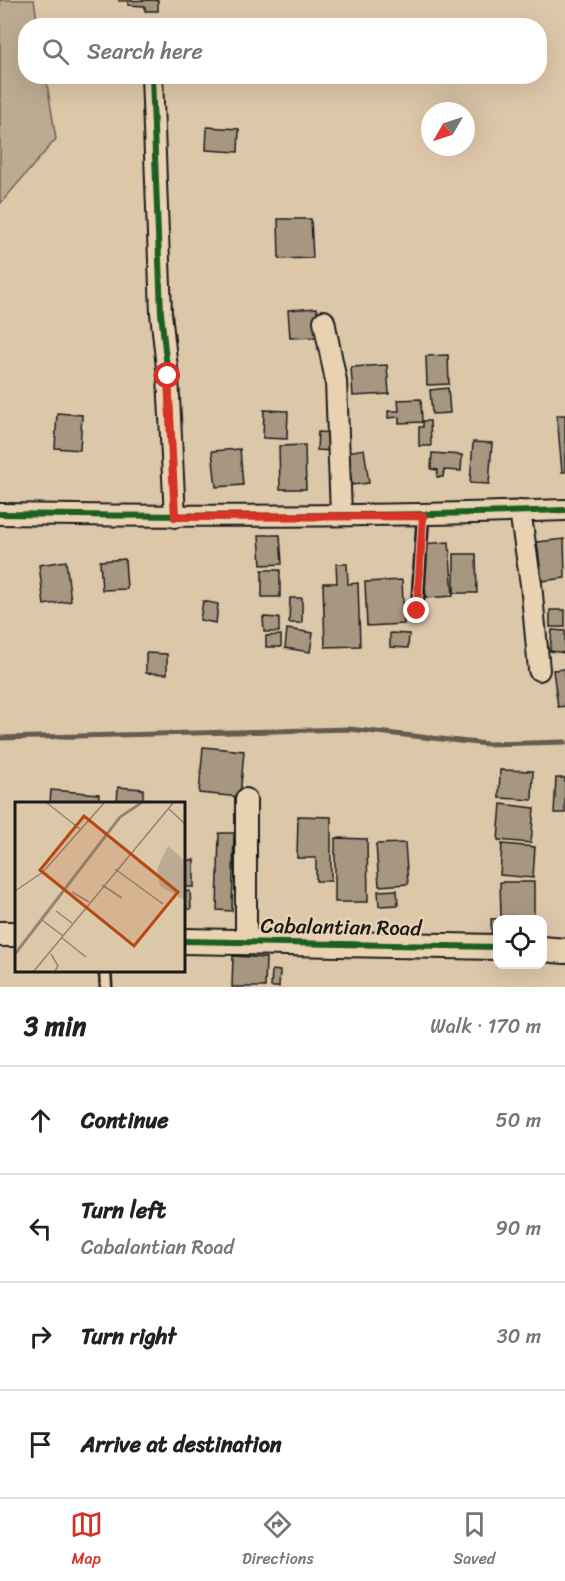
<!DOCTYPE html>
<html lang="en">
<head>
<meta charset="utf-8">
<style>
  body { margin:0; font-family:Sriracha,sans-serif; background:#f6f6f6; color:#222 }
  .controls { position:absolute; right:18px; bottom:18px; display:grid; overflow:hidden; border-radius:12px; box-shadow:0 6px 24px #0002 }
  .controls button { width:54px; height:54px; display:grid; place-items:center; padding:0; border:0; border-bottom:2px solid #e0e0e0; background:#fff; color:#222; font:30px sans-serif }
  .compass { position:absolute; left:421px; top:102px; width:54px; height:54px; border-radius:50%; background:#fff; box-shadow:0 6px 24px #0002; rotate:231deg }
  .stop { position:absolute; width:18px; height:18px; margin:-14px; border:4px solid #d93025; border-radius:50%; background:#fff }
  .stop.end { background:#d93025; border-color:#fff; box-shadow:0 2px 6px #0008 }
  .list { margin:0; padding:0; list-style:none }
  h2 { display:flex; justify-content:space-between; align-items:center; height:78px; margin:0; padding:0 24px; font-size:26px }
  h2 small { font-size:20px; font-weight:400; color:#767676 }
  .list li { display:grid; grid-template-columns:39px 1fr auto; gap:18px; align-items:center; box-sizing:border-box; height:108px; padding:0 24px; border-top:2px solid #e0e0e0 }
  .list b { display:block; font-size:22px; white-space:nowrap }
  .list p { margin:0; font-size:20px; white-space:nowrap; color:#767676 }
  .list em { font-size:20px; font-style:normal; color:#767676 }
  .icon { flex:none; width:33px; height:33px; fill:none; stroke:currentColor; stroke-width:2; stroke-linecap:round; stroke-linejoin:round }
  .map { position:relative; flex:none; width:565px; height:987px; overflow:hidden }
  .search { position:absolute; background:#fff; box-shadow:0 6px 24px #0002; left:18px; right:18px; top:18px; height:66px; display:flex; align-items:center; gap:15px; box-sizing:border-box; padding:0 21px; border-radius:24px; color:#767676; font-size:22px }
  .sheet { height:510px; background:#fff }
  nav { display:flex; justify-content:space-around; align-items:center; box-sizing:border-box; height:84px; border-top:2px solid #e0e0e0; background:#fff; font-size:16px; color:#767676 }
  nav a { display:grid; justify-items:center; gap:3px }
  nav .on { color:#d93025 }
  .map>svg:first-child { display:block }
</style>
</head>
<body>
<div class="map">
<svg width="565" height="987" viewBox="0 0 565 987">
  <rect width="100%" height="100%" fill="#ddc7a9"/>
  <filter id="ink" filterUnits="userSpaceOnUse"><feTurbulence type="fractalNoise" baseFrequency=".0167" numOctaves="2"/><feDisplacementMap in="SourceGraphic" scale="12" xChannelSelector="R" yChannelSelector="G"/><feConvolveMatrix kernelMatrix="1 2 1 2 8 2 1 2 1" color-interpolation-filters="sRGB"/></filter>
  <g filter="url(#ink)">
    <path fill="#bcab92" stroke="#6c6457" stroke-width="1.5" d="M0 0H34L38 25 26 26V76L46 77 56 139 0 204Z"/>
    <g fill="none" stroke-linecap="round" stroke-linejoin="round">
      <path stroke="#645b50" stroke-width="5" d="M0 738 349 729 487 744 565 742"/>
    </g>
    <path fill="#a79781" stroke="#1c1c1c" stroke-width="1.5" d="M158 0V11H145V6L128 5V1H118Z
      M207 127 239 129 238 152 206 150Z
      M278 219H311L313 258 279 259Z
      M317 308 319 337 290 338 288 310Z
      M448 355 449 384 427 385 426 356Z
      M387 365 389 394 353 396 351 367Z
      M448 388 450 413 432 414 430 390Z
      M421 399 422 422 399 423V417L388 418V411H399L398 400Z
      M264 410 288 411 287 439 263 438Z
      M57 413 82 415 80 450 55 448Z
      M557 415H565V472H562Z
      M423 421H430L431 446H419V427H423Z
      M318 432 335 433 334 451 317 450Z
      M473 442 492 443 489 484 470 483Z
      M305 445 306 489H280L279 446Z
      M240 449 243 485 216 487 212 451Z
      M364 449 369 483 352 485 347 452Z
      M432 453 462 455 461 471 444 470 443 477H437L438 470 431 469Z
      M259 535H280L282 564 261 565Z
      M564 539 565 578 542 581 537 542Z
      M449 542 453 596 426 598 422 544Z
      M454 554H476L477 593H454Z
      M125 559 127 589 102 590 100 561Z
      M66 561 71 601 44 605 39 565Z
      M336 564H347L348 584 358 583 360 646 325 647 323 583H337Z
      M262 570H280V597H262Z
      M402 580 404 624 367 626 365 582Z
      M290 598H302V623H289Z
      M203 601 218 604 216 623 200 620Z
      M550 610H565V627H550Z
      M263 617 279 618V632H264Z
      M287 629 313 633 310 652 285 648Z
      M552 630 565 631V653L550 651Z
      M390 633 409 634 408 648 390 647Z
      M281 635V647H266V636Z
      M146 653 167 654V674L146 673Z
      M565 669V706L558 707 553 670Z
      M203 747 244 751 240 797 199 793Z
      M500 770 533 771 532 800 499 798Z
      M556 778H565V813H554Z
      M118 787 143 789V804H117Z
      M51 790 99 794 98 804H50Z
      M501 804 534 808 531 843 498 840Z
      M298 816 331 817V881H316V858H297Z
      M219 833H234L232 911 217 910Z
      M335 838 367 839 368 902H335Z
      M405 843 408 884 379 886 376 844Z
      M502 844 535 847 533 878 500 875Z
      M183 860H194V887H183Z
      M500 882H534V916H501Z
      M397 890 398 905 379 906 378 891Z
      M190 891 191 909H183V892Z
      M529 917V920H498V945L492 946 491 919Z
      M233 956 266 958 265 987H232Z
      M272 970 280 971 279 987H271Z"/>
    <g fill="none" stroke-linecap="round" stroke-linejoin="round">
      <defs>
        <path id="service" d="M417 611 423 516
          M105 970 106 987"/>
        <path id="minor" d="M152 76 161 313 168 377 175 517
          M324 321 336 381 341 514
          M520 511 531 584 539 670
          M0 514C188 517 377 517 565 510
          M246 799V942"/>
        <path id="tertiary" d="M0 934H16
          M183 941 498 947
          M542 949 565 951"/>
      </defs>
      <use href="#service" stroke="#1c1c1c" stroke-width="15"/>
      <use href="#minor" stroke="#1c1c1c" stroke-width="24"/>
      <use href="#tertiary" stroke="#1c1c1c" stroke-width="28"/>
      <use href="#service" stroke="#e9d2b2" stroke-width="10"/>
      <use href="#minor" stroke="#e9d2b2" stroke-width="20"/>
      <use href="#tertiary" stroke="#e9d2b2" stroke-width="24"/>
      <defs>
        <path id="cycleway" d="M152 76 161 313 168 377 175 517
          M0 514C188 517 377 517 565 510
          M183 941 498 947"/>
      </defs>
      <use href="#cycleway" stroke="#e9d2b2" stroke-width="10"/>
      <use href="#cycleway" stroke="#1b5e20" stroke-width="6"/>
    </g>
  </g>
  <g fill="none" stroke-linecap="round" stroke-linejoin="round" filter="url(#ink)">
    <path stroke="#d93025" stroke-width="8" d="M168 376 175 517 423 516 417 611"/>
  </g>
  <g text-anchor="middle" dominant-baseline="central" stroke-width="5" stroke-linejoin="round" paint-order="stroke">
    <g font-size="21" fill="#1c1c1c" stroke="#e9d2b2">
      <text transform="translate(341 927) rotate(1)">Cabalantian Road</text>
    </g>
  </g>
  <g transform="translate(15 802)">
    <rect width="170" height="170" fill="#ddc7a9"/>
    <path d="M153 44 169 58V98L145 84 142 67Z" fill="#bcab92"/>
    <path fill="none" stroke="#948572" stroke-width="3" d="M0 152 105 15 126 1"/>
    <path fill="none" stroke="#908371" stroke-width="1.5" d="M32 1 65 27M153 6 170 22M100 67 148 102M87 83 107 96M0 89 28 70 89 1M57 90 74 100M41 109 57 121M27 118 48 134M47 136 71 155M36 152 43 164 40 169M19 169 158 1"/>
    <path fill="#b54a10" fill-opacity="0.15" stroke="#b54a10" stroke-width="3" d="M69 14 163 90 119 144 25 68Z"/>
    <rect width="170" height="170" fill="none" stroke="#1c1c1c" stroke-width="3"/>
  </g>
</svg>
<div class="controls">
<button><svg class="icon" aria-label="locate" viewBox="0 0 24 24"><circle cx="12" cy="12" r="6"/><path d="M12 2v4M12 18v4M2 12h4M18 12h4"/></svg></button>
</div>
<svg class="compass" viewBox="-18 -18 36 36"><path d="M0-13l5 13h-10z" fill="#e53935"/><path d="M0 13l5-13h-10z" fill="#767676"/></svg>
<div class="stop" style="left:168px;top:376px"></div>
<div class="stop end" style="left:417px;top:611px"></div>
<div class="search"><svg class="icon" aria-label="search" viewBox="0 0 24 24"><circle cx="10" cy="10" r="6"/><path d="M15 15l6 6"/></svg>Search here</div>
</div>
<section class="sheet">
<h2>3 min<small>Walk · 170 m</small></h2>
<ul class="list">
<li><svg class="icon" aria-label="ahead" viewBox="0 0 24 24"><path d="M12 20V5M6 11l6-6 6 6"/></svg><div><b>Continue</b></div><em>50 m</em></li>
<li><svg class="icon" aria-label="left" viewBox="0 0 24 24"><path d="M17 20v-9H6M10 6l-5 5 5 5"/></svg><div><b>Turn left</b><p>Cabalantian Road</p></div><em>90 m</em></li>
<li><svg class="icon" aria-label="right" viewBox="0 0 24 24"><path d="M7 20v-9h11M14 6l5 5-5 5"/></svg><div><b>Turn right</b></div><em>30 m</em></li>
<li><svg class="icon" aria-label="arrive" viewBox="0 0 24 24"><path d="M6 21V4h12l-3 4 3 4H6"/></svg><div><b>Arrive at destination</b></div></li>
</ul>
</section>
<nav>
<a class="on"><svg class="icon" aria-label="map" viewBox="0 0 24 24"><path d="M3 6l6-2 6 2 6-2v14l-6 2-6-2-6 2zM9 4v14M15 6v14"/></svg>Map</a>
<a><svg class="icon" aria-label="directions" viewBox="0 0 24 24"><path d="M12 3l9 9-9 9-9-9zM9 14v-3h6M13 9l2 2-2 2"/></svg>Directions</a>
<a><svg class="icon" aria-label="saved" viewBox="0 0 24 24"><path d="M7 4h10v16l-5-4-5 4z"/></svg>Saved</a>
</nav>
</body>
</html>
